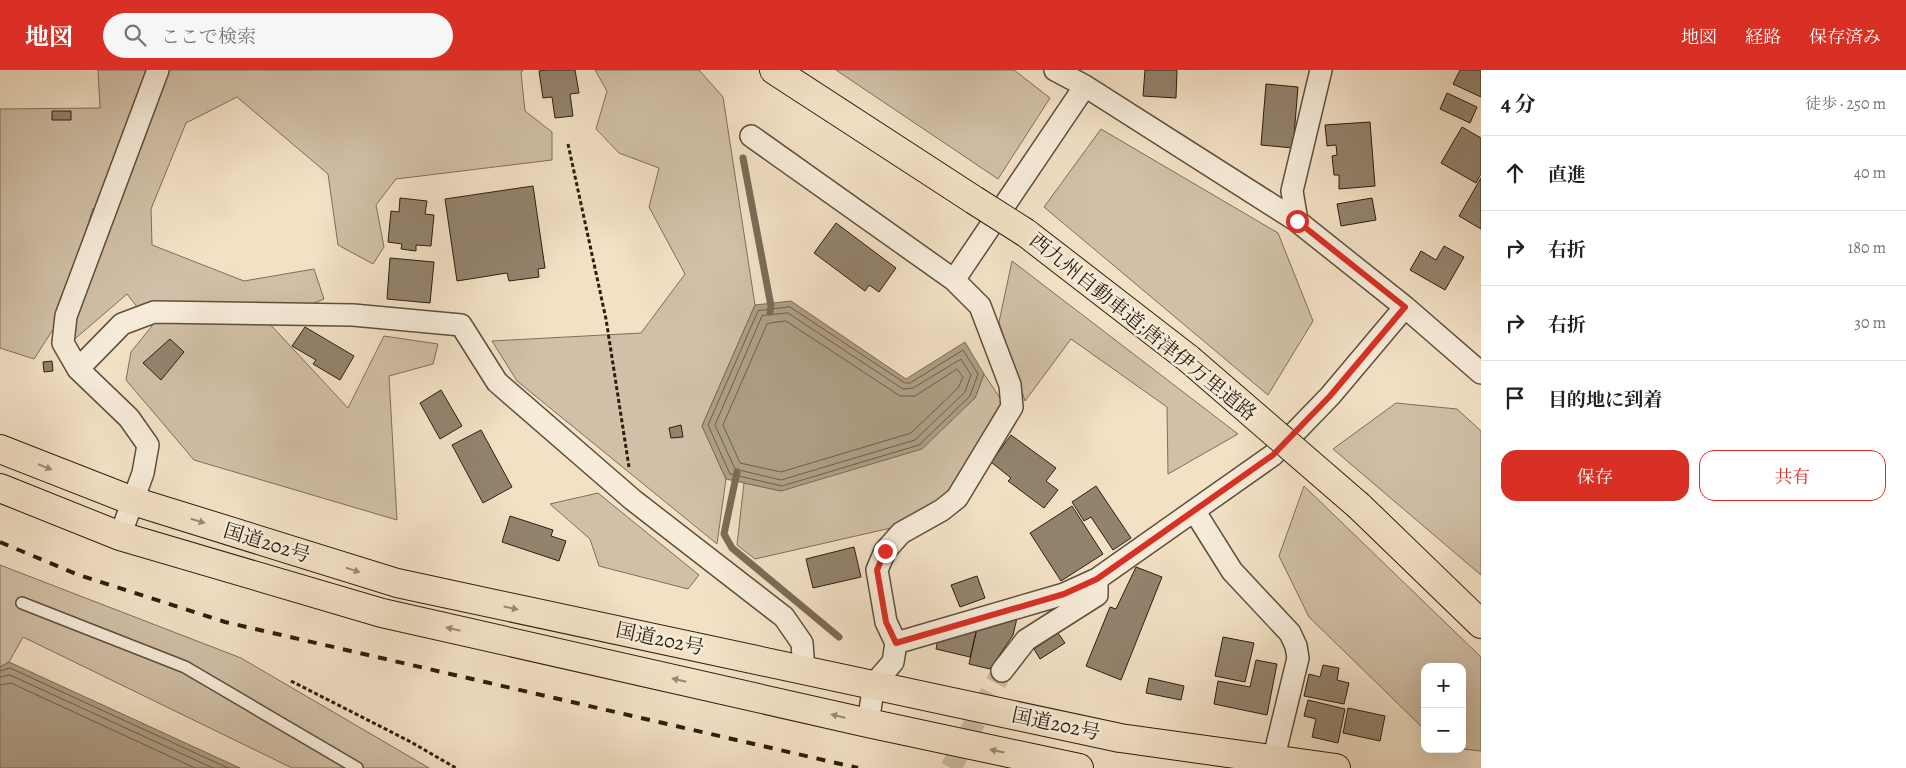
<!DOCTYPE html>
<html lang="ja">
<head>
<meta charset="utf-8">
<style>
  body { margin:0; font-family:Alegreya,"Noto Serif JP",serif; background:#f6f6f6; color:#202124 }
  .controls { position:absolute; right:15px; bottom:15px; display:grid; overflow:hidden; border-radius:10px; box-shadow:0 5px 20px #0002 }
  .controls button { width:45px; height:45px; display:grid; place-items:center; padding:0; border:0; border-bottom:1px solid #e0e0e0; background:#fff; color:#202124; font:25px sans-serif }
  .stop { position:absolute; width:15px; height:15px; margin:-11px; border:4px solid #d93025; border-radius:50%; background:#fff }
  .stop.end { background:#d93025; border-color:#fff; box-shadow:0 1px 5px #0008 }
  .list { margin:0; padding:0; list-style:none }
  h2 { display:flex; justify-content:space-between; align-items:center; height:65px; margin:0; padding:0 20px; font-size:21px }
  h2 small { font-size:16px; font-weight:400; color:#757577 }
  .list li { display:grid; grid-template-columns:32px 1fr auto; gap:15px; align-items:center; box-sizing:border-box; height:75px; padding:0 20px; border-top:1px solid #e0e0e0 }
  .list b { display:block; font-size:19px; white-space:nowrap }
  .list em { font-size:16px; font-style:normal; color:#757577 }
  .actions { display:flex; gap:10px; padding:15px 20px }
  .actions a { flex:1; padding:11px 0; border:1px solid #d93025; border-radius:15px; text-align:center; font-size:18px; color:#d93025 }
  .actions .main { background:#d93025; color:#fff }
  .icon { flex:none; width:28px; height:28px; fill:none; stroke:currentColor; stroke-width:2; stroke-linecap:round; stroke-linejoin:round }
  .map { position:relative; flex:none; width:1481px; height:698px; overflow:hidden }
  header { display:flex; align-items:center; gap:30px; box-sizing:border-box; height:70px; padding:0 25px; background:#d93025; color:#fff }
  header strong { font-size:24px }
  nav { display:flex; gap:28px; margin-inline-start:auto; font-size:18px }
  .search { width:350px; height:45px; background:#f6f6f6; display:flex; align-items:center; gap:12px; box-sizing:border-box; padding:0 18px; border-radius:28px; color:#757577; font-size:19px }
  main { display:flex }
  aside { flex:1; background:#fff }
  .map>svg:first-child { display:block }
</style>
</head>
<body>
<header>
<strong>地図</strong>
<div class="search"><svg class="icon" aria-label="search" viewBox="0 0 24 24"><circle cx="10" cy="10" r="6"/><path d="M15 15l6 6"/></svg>ここで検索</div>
<nav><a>地図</a><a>経路</a><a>保存済み</a></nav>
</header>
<main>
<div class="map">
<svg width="1481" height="698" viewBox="0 0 1481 698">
  <rect width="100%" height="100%" fill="#f3e1c6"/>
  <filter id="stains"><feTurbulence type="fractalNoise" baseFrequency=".004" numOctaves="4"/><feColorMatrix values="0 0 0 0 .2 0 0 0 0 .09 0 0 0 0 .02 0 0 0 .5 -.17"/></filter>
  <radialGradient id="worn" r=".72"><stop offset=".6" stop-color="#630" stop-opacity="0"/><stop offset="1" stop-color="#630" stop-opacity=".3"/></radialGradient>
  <path fill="#d1c0a7" stroke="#7e6f5a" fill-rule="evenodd" d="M98 0H523L521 3 525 41 552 62V90L396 109 376 135 384 177 373 194 338 175 328 104 237 27 186 53 151 139 152 175 244 211 314 199 324 229 268 252 348 338 384 266 438 274 433 294 389 306 397 450 194 390 126 310 131 282 152 256 127 224 70 273 52 261 34 289 0 278V39L100 38ZM93 138 110 161 95 198 76 195Z
    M595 0H699L723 27 755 235 702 356 726 409 717 474 517 311 492 271 641 263 685 204 649 137 659 98 619 83 596 59 607 21Z
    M836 0H1014L1050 28 998 109Z
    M1101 59 1278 163 1313 251 1268 325 1044 137Z
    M1012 191 1238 364 1168 404 1167 337 1071 269 1025 331 999 252Z
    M984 304 1002 331 945 429 891 458 755 489 737 475 744 413 781 421 975 328Z
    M1396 333 1457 339 1481 361V505L1333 379Z
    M1304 416 1481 587V681L1462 679V597H1425V660L1309 547 1279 486Z
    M598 423 699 505 688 519 599 496 590 469 550 434Z
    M0 495 241 588 429 698H292L23 567 9 592 0 597Z"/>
  <path fill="#af9f87" stroke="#7b6b57" d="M791 231 906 309 965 272 984 304 975 328 922 379 781 421 726 409 702 356 755 235Z
    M9 592 240 698H0V597Z"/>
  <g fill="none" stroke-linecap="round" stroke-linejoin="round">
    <path stroke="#6e5e4a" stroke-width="1" d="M790 237 905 313H910L963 280 978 304 970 326 919 375 782 416 730 404 708 355 758 241Z
      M788 243 903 319 913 318 961 289 971 305 965 322 915 370 781 410 735 399 715 355 762 246Z
      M786 251 900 326H915L957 299 963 307 958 318 911 363 781 402 740 393 723 355 767 254Z
      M0 601 10 598 228 698
      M0 607 10 605 213 698
      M0 615 11 613 195 698"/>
    <path stroke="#7b6b57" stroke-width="7" d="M743 88 771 236 770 242
      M737 402 724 464 732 478 839 567"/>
  </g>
  <path fill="#93836e" stroke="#2c1e0e" d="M547 0H575L579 23 570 24 573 46 555 48 552 27 543 28 539 1Z
    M1145 0H1177L1176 28 1143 26Z
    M1460 0H1481V27L1453 14Z
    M1266 14 1298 17 1293 78 1261 75Z
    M1447 23 1477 37 1470 53 1440 39Z
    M52 41H71V50H52Z
    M1370 52 1375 116 1339 119V105H1334L1332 86 1337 85 1336 75 1327 76 1325 55Z
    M1462 57 1481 68V104L1476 113 1441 93Z
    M1481 108V159L1459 146Z
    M533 116 545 198 538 199 539 207 509 211 507 203 457 211 445 129Z
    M400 128 427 131 425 144 434 145 431 176 416 175V181L401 179 402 174 388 172 391 141 399 142Z
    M1372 128 1376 150 1341 156 1337 134Z
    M836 153 896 198 879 222 869 215 865 221 814 183Z
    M1444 176 1464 187 1445 220 1410 200 1421 181 1436 190Z
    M390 188 434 192 430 233 387 229Z
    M305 257 354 286 340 310 313 294 316 290 292 276Z
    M170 269 184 282 161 310 143 293Z
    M52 291 53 301 44 302 43 292Z
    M441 320 462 356 440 369 420 333Z
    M681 355 683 367 671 368 669 358Z
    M481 360 512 417 483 433 452 375Z
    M1011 365 1056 398 1046 411 1058 420 1044 438 1008 411 1011 408 991 392Z
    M1096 416 1131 468 1113 480 1091 447 1084 451 1072 432Z
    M1072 436 1103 484 1061 511 1030 463Z
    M510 446 553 460 551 466 566 471 559 491 502 472Z
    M854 477 861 507 813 518 806 489Z
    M1136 497 1162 507 1121 610 1086 596 1110 537 1116 539Z
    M977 506 985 528 960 537 951 515Z
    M1017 548 1013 565 990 599 969 594 977 558Z
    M977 558 970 587 936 579 938 569Z
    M1058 563 1065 573 1040 589 1034 579Z
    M1223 567 1254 573 1245 612 1215 606Z
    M1256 590 1277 594 1267 645 1214 634 1218 611 1250 617Z
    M1323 595 1339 598 1337 610 1349 613 1344 634 1304 626 1309 604 1320 607Z
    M1149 608 1184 616 1181 630 1146 623Z
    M1308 630 1345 639 1338 673 1312 667 1316 649 1304 646Z
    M1348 638 1385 646 1380 671 1343 663Z"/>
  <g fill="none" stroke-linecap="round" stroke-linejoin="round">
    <path stroke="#cbbaa1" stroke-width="21" stroke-dasharray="21 11" stroke-linecap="butt" d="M951 698 1002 601"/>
    <defs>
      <path id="service" d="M22 533 185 597 357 698"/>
      <path id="minor" d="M1055 0 1085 16 1297 151 1405 237 1481 303
        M751 66 954 210 980 236 1010 315 1012 337 957 428 942 440 901 463 885 481 877 500 886 552 896 573 893 592 874 614 868 653
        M1297 151 1292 121 1321 0
        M954 210 1085 16
        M78 299 122 254 154 242 353 245 461 255 497 312 633 430 784 547 802 573 804 600
        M1195 442 1232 501 1290 563 1296 576 1298 588 1273 691
        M120 466 143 403 148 375 129 348 78 299 63 273 66 246 158 0
        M896 573 1064 524 1097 509 1273 385 1330 326 1405 237
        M1002 601 1026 570 1097 525V509"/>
      <path id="trunk" d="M0 379 133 431 397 513 1120 668 1336 698
        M0 418 120 466 382 543 868 653 1079 698"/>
      <path id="motorway" d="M774 0 974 130
        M1026 163 1189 289
        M1359 436 1481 554"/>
    </defs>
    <use href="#service" stroke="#5e4f3c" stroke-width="14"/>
    <use href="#minor" stroke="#5e4f3c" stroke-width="24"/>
    <use href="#trunk" stroke="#2c1e0e" stroke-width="30"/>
    <use href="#motorway" stroke="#2c1e0e" stroke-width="30"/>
    <path stroke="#2c1e0e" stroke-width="3" stroke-dasharray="4 2.5" stroke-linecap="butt" d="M568 74 606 249 629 397
      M291 611 409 671 456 698"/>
    <use href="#service" stroke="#f7ecda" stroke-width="11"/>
    <use href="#minor" stroke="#f7ecda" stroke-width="21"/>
    <use href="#trunk" stroke="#f3e1c6" stroke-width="28"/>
    <use href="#motorway" stroke="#f3e1c6" stroke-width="28"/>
    <path stroke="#2c1e0e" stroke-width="4" stroke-dasharray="9 9" stroke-linecap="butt" d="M0 472 76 504 225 552 858 698"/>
    <defs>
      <path id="motorway-bridge" d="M974 130 1026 163
        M1189 289 1359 436"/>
    </defs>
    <use href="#motorway-bridge" stroke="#2c1e0e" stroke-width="30" stroke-linecap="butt"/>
    <use href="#motorway-bridge" stroke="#f3e1c6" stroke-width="28"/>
  </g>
  <defs><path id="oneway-solid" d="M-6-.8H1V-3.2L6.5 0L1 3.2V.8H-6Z" transform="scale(1.25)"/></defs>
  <g fill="#998973">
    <use href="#oneway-solid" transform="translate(45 397) rotate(22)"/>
    <use href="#oneway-solid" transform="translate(198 451) rotate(17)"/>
    <use href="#oneway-solid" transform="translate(353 500) rotate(17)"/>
    <use href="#oneway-solid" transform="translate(511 538) rotate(12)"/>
    <use href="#oneway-solid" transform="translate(453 559) rotate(-167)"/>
    <use href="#oneway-solid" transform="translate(679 610) rotate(-167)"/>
    <use href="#oneway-solid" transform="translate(838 646) rotate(-167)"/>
    <use href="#oneway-solid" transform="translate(997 681) rotate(-168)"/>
  </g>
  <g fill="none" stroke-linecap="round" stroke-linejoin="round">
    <path stroke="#d93025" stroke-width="6" d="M885 481 877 500 886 552 896 573 1064 524 1097 509 1273 385 1330 326 1405 237 1297 151"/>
  </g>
  <g text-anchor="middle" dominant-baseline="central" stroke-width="5" stroke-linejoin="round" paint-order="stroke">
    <g font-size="20" fill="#2c1e0e" stroke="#f7ecda">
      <text transform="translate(1143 257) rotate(39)">西九州自動車道;唐津伊万里道路</text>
      <text transform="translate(267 473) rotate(17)">国道202号</text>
      <text transform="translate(660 569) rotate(12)">国道202号</text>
      <text transform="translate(1056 654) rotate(12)">国道202号</text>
    </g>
  </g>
  <rect width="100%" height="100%" filter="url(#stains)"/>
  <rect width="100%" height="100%" fill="url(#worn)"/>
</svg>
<div class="controls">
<button>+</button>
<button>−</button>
</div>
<div class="stop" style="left:1297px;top:151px"></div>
<div class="stop end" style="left:885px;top:481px"></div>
</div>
<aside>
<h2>4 分<small>徒歩 · 250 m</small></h2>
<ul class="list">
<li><svg class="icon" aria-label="ahead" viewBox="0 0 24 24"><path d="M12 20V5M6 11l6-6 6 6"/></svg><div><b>直進</b></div><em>40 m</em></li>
<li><svg class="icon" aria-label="right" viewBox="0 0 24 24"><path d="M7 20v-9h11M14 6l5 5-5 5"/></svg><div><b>右折</b></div><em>180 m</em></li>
<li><svg class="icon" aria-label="right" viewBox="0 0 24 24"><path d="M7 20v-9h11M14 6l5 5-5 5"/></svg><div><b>右折</b></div><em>30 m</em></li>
<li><svg class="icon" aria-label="arrive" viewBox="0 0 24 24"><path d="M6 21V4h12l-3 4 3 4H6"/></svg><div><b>目的地に到着</b></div></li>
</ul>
<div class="actions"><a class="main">保存</a><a>共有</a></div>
</aside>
</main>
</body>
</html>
